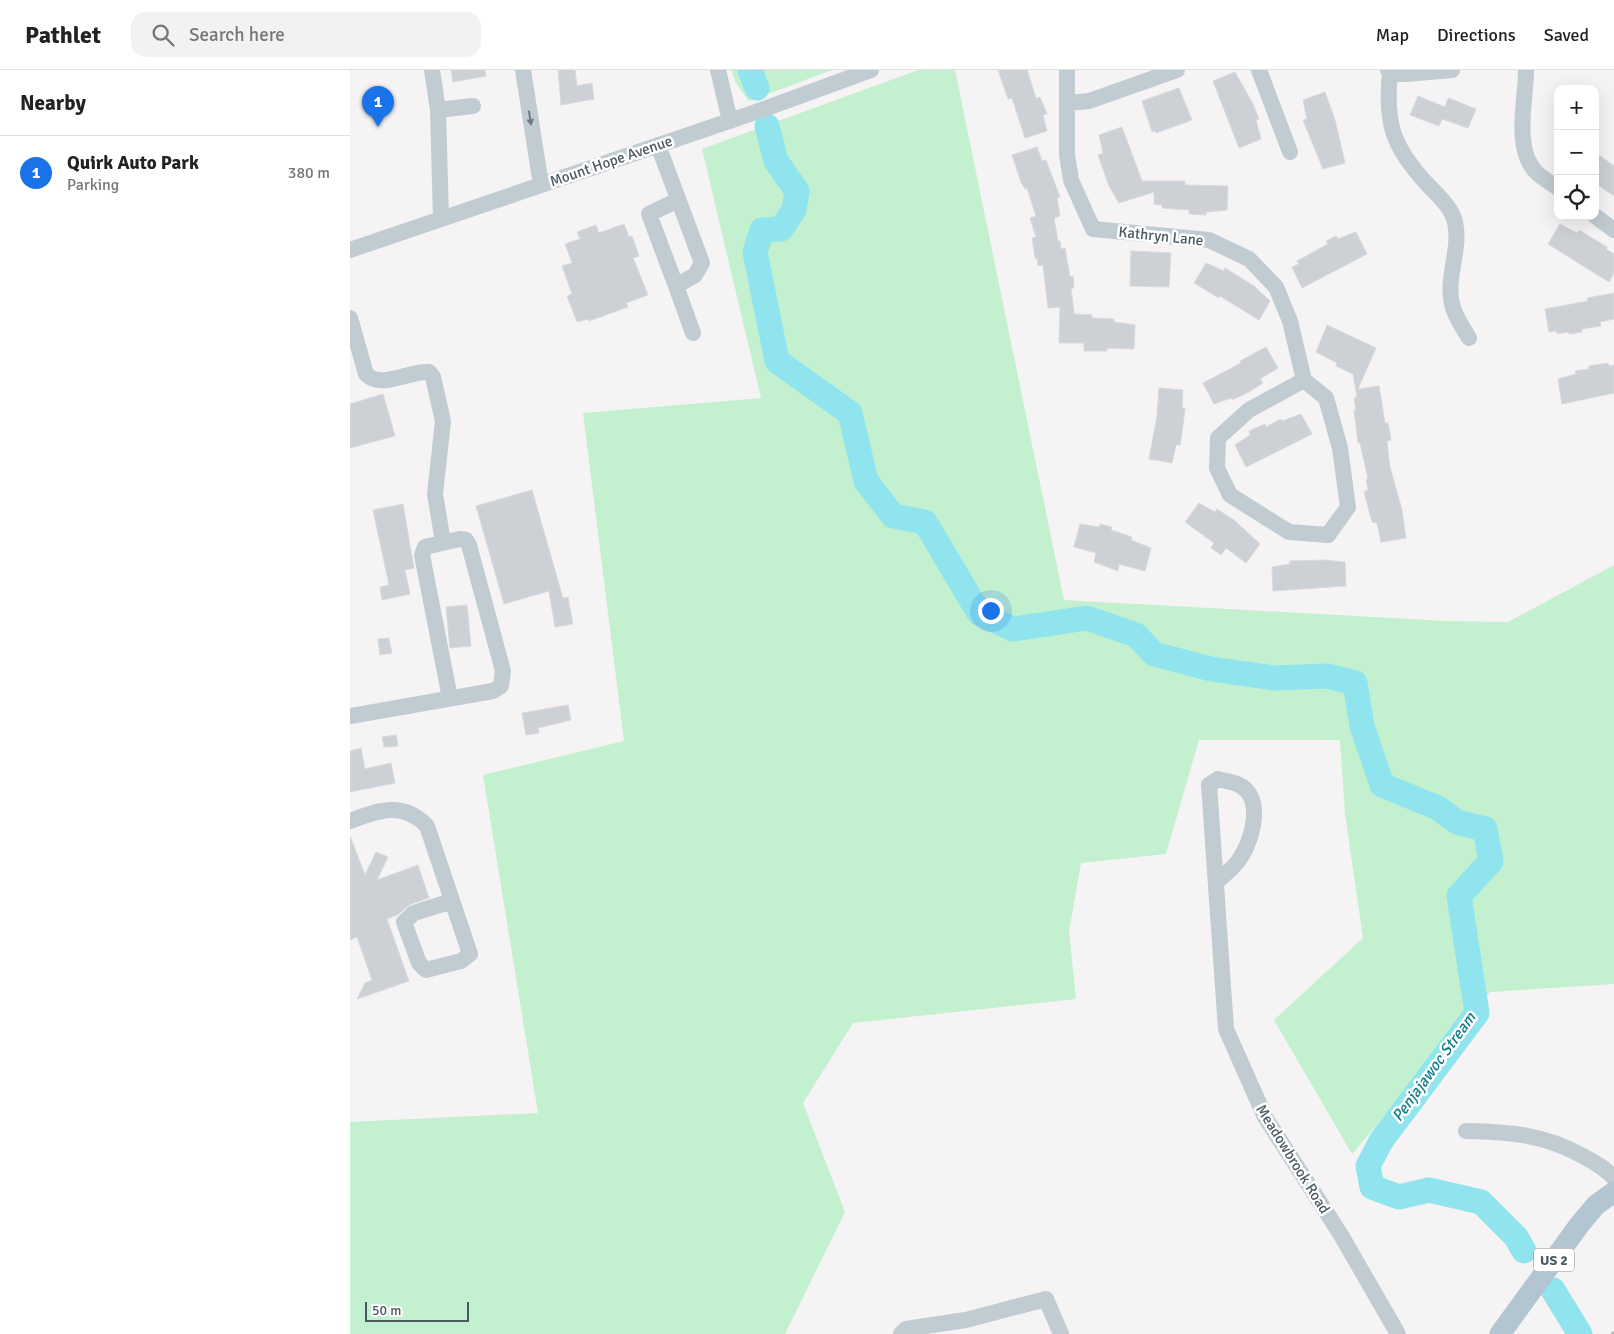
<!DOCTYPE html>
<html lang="en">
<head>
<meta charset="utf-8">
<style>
  body { margin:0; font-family:Signika,sans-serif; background:#f2f2f2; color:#222 }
  .controls { position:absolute; right:15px; top:15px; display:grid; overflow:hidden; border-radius:10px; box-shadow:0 5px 20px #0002 }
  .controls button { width:45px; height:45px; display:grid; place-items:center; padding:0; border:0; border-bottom:1px solid #e0e0e0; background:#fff; color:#222; font:25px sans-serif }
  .scale { position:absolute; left:15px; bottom:12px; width:104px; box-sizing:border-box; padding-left:5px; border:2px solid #4a5861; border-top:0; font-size:14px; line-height:18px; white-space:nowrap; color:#4a5861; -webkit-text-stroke:4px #fff; paint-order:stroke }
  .you { position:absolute; left:640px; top:540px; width:18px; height:18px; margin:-12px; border:4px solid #fff; border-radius:50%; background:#1a73e8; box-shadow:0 0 0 8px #1a73e833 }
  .badge { display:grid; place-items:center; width:32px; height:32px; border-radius:50%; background:#1a73e8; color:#fff; font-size:16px; font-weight:700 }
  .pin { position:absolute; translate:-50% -41px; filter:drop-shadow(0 1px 2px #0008) }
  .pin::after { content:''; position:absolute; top:26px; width:18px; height:15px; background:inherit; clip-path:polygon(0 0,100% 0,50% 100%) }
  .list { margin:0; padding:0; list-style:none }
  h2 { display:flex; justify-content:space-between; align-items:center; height:65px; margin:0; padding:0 20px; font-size:21px }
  h2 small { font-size:16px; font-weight:400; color:#767676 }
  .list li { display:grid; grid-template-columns:32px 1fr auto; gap:15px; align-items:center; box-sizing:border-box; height:75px; padding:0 20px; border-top:1px solid #e0e0e0 }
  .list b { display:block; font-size:19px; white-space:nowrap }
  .list p { margin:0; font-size:16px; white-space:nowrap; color:#767676 }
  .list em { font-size:16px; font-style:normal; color:#767676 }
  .icon { flex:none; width:28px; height:28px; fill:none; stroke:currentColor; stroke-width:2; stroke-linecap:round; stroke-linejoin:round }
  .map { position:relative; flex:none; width:1264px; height:1264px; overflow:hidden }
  header { display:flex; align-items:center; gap:30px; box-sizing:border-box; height:70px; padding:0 25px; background:#fff; border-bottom:1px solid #e0e0e0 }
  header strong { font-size:24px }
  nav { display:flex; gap:28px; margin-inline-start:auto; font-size:18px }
  .search { width:350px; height:45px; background:#f2f2f2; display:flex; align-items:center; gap:12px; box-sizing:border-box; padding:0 18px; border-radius:15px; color:#767676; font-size:19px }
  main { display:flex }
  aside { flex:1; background:#fff }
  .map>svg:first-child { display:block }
</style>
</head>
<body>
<header>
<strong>Pathlet</strong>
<div class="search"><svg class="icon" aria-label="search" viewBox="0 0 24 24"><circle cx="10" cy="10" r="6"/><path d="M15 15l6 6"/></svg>Search here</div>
<nav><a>Map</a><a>Directions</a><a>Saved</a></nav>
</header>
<main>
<aside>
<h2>Nearby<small></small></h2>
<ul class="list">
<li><span class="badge">1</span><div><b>Quirk Auto Park</b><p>Parking</p></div><em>380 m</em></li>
</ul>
</aside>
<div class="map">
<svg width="1264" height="1264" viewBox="0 0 1264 1264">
  <rect width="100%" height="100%" fill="#f5f3f3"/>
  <path fill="#c3f1d0" d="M381 0H482L399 31 386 13Z
    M568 0H605L714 530 1096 551 1158 552 1264 495V914L1140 922 1002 1084 924 950 1013 868 995 744 990 670H849L816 784 731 793 719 862 726 929 503 953 453 1033 495 1142 435 1264H0V1052L188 1043 133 705 274 671 233 343 411 328 352 79Z"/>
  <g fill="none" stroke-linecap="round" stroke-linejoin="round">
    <path stroke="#8fe4ee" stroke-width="25" d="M400 0 407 18
      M417 56 426 91 447 121 444 140 431 159 412 160 405 182 427 291 500 343 516 411 543 446 575 452 629 543 663 559 737 548 786 565 804 584 861 599 924 608 977 606 1005 613 1012 656 1032 715 1088 738 1107 752 1135 759 1141 791 1109 826 1127 943 1031 1071 1018 1096 1022 1117 1049 1127 1079 1120 1131 1132 1166 1167 1174 1181
      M1203 1220 1230 1264"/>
  </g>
  <path fill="#cdd0d5" stroke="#d7dade" d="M101 0H135L136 6 103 12Z
    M208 0H225L227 16 242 13 244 29 211 35Z
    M648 0H677L686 28 690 27 697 44 693 45 697 61 675 68 662 28 658 29Z
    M885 2 903 34 909 49 906 50 911 69 889 78 863 11Z
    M829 18 842 50 806 63 805 61 802 62 792 31Z
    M975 22 985 50 995 93 973 99 953 50 957 49 953 30Z
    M1068 26 1095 37 1098 28 1126 39 1118 58 1092 49 1089 56 1060 45Z
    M772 57 792 111H835V115L878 116 877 140 856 142V145L839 144V140L812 138V135L804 134V122L769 133 759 116 748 85 753 83 749 65Z
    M687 77 692 91 696 90 710 127 707 128 710 146 704 148 708 171H710L711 179 715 178 720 207 723 206 724 218H721L724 244 742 245V248L764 249V252L785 255 784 279 757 278V281H734V273H709L710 237 698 238 693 195 688 196 687 188H685L682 168 686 167 680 148 686 146 677 118 675 119 671 112 662 85Z
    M1245 82 1264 96V126L1245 113Z
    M274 154 279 167 282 166 289 186 283 188 298 225 276 233 278 237 239 251 238 249 227 252 217 226 222 224 212 196 222 193 215 174 230 169 227 162 246 155 249 163Z
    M1210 154 1227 163 1229 160 1257 177 1256 179 1264 184V203L1259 212 1198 174Z
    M1006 162 1017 184 952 218 942 197 949 194 947 191 978 174 976 171 986 166 988 169Z
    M781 181 821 183 819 217 780 216Z
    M856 193 874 201 875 198 904 216 920 231 909 250 870 226 869 228 844 213Z
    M1264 223V249L1250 252 1251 256 1232 259V262L1219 264 1218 262 1207 264 1206 261 1199 262 1195 239 1238 231 1237 228Z
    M977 255 1026 278 1008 319 1029 316 1035 353H1038L1041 370 1037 371 1040 397 1052 440 1056 468 1031 472 1027 453 1022 452 1014 422 1018 420 1016 409H1018L1010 373H1008L1004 340H1006L1004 328 1007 327 1003 304 986 296 987 293 966 282Z
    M916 277 928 298 910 309 913 313 899 322 882 330 881 328 864 334 853 313 891 293 890 291Z
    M1258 293 1259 296 1264 295V323L1212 334 1208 309 1226 304 1225 301 1239 299V296Z
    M809 318 833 320 832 338H835L832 363 830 375H826L822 393 799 389 807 346Z
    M33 324 45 366 0 378V334Z
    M951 344 962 364 896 397 885 375 900 365 899 361 915 354 916 357 931 349 932 351Z
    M182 420 213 528 218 527 223 554 205 557 199 521 154 534 126 436Z
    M849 433 865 442 867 439 884 450 910 474 896 493 876 478 871 485 861 478 864 473 835 452Z
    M53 434 64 498 55 500 60 524 32 530 30 517 39 515 23 440Z
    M730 454 749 457 750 454 762 457 761 460 782 467 781 470 801 478 795 501 769 494 768 501 744 492 746 483 724 477Z
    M974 490 995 492 996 516 923 521 922 497 940 494V491Z
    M117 535 121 576 100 578 96 537Z
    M39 568 42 583 30 585 28 569Z
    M218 635 221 650 188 658 189 663 176 665 172 643Z
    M46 665 48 676 34 677 32 667Z
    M11 678 15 699 41 693 45 713 0 722V681Z
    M0 766 15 805 26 782 38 787 27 810 68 795 79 828 61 834 47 845 37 849 59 911 7 929 15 913 22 910 7 867 0 870Z"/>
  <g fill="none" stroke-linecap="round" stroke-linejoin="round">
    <path stroke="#c1cbd2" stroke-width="16" d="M82 0 88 40
      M173 0 191 115
      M368 0 380 51
      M717 0V85L721 110 743 159 859 170 899 189 926 217 940 251 954 310 976 328 990 378 998 437 978 465 939 462 880 425 867 398 868 368 899 340 954 310
      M909 0 940 82
      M1038 0 1040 2C1035 53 1042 76 1077 114 1085 122 1099 135 1103 146 1114 174 1095 205 1102 234 1104 245 1113 258 1119 268
      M1176 0C1176 30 1163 78 1186 102 1192 108 1201 113 1208 118
      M1040 2 1056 4 1102 0
      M718 33 739 31 827 0
      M308 75 352 193 345 205 326 216 343 263
      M1245 146 1264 160
      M91 149 88 40 123 36
      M0 180 400 44 521 0
      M326 216 299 144 328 130
      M0 248 16 304C31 320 60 300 79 302L83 307 93 351 85 424 93 472
      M0 646 143 621 151 616 153 601 119 475 116 470 110 469 75 477 72 485 100 628
      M0 751C29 740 53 731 77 756L120 884 111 891 76 900 69 893 54 852 64 843 102 831
      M866 812C875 805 885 797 891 787 903 768 915 725 887 714 882 711 874 711 868 709L859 715 876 959 915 1047 991 1165 1048 1264
      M1116 1061C1160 1062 1193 1064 1233 1086 1244 1092 1255 1098 1264 1108
      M551 1264 556 1259 616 1250 696 1229 711 1264"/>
    <path stroke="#b3c5d1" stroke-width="21" d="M1150 1264 1230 1154 1246 1135 1264 1122"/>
    <path stroke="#b5b9bd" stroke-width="4" d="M1263 1264 1264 1263"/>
  </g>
  <defs><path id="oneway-solid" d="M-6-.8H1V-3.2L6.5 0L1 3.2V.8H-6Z" transform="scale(1.25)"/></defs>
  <use fill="#6e7a83" href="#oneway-solid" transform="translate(180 48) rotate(81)"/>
  <g text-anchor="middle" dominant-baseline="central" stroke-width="5" stroke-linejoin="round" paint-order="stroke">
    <rect fill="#fff" stroke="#808a90" stroke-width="1" x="1184" y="1178.5" width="40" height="23" rx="4"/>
    <g font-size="14" font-weight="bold" fill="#4a5861">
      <text x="1204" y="1190">US 2</text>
    </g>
    <g font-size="15" fill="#4a5861" stroke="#fff">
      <text transform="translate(261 91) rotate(-19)">Mount Hope Avenue</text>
      <text transform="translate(811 166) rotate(6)">Kathryn Lane</text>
      <text transform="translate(943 1089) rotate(58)">Meadowbrook Road</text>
    </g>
    <g font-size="16" font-style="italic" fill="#0c7d8a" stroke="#fff">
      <text transform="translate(1084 997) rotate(-54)">Penjajawoc Stream</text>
    </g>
  </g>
</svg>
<div class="controls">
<button>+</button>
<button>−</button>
<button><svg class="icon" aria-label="locate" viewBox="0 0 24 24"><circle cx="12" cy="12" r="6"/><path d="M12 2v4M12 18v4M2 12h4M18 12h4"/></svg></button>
</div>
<div class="scale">50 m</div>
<div class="you"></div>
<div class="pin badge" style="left:28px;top:57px">1</div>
</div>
</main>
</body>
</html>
